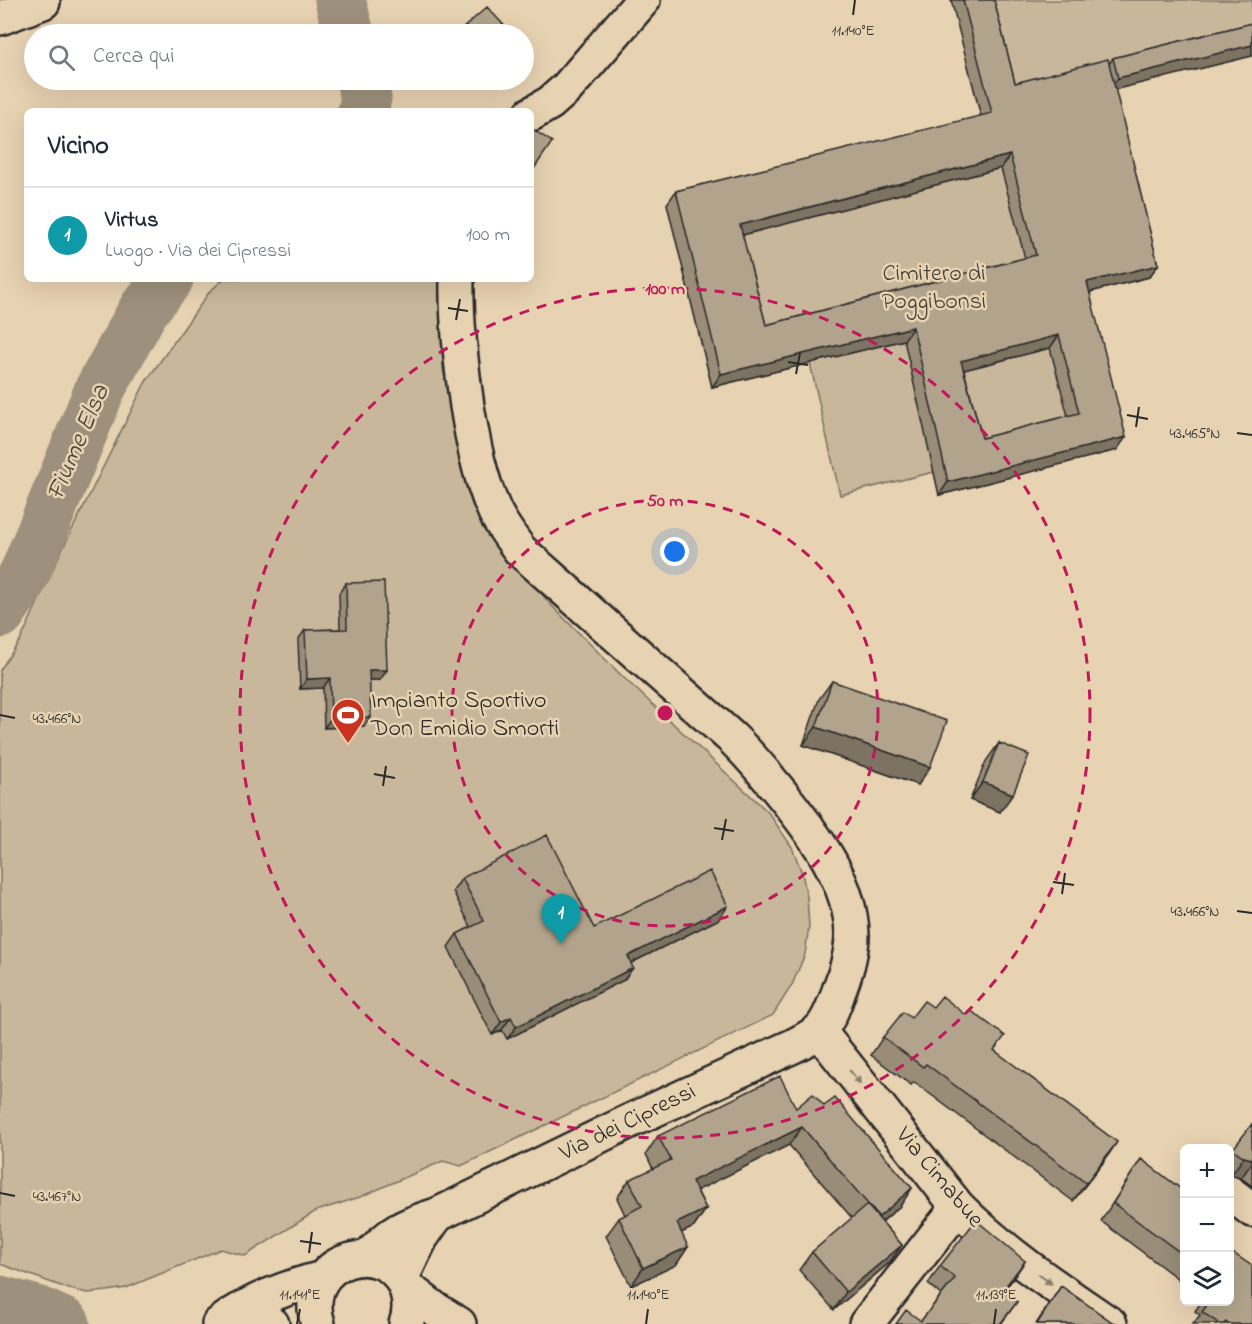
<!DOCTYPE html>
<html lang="it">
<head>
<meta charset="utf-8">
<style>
  body { margin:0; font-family:"Indie Flower",sans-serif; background:#f6f6f7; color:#1f2937 }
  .controls { position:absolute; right:18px; bottom:18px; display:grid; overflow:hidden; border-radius:9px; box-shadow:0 6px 24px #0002 }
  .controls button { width:54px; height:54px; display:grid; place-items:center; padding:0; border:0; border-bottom:2px solid #e0e1e3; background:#fff; color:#1f2937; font:30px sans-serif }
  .you { position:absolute; left:675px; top:552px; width:21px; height:21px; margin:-15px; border:4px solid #fff; border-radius:50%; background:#1a73e8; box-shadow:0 0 0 9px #1a73e833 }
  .badge { display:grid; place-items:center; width:39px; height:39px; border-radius:50%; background:#0b8043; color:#fff; font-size:20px; font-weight:700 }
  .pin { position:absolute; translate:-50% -50px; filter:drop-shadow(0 2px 3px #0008) }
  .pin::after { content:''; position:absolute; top:32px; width:21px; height:18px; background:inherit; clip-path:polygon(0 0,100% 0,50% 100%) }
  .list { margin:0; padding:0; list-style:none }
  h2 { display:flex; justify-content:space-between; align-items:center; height:78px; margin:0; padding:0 24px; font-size:26px }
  h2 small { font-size:20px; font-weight:400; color:#747a83 }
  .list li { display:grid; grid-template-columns:39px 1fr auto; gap:18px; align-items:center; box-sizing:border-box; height:96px; padding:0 24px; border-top:2px solid #e0e1e3 }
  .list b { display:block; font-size:22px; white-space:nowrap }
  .list p { margin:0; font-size:20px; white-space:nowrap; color:#747a83 }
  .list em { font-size:20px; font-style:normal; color:#747a83 }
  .icon { flex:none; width:33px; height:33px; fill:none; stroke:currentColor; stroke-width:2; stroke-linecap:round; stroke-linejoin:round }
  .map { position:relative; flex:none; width:1252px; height:1324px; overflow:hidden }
  .search { position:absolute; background:#fff; box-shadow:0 6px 24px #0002; left:24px; top:24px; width:510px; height:66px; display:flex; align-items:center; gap:15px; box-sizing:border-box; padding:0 21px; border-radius:33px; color:#747a83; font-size:22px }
  .panel { position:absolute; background:#fff; box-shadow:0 6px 24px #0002; left:24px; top:108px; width:510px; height:174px; border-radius:9px }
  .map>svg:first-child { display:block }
</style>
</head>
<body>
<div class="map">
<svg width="1252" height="1324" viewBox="0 0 1252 1324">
  <rect width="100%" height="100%" fill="#e7d2b1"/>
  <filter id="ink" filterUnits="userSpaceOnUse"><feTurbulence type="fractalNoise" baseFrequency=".0167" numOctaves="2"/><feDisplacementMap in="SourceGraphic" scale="12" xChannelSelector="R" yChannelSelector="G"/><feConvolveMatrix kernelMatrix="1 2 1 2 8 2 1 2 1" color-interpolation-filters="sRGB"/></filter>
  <g filter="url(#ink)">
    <path fill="#c8b79b" stroke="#7a7163" stroke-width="1.5" d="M952 0H1252V56L1104 92 1149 277 1078 295 1117 450 939 495 934 472 840 495 810 363 712 387 667 204 983 126Z
      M224 279H442L443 369 467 485 478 512 495 540 552 606 623 677 768 812 792 847 802 873 807 897 809 926 805 954 792 985 773 1015 461 1166 443 1161 360 1197 316 1211 245 1256 221 1249 126 1288 107 1291 88 1293 69 1289 0 1264V670L21 639 60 554 145 383 210 291Z"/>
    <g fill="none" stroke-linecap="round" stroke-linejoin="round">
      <path stroke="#9d907c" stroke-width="51" d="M340 0 349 34
        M361 80 366 98 363 111
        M0 613 17 588 27 568 100 389 144 309 168 279
        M0 1301 37 1311 65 1324"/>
      <defs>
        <path id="minor" d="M0 18 43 2
          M531 114 550 103 567 88 643 0
          M819 1031 958 1207C1003 1252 1057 1288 1110 1324
          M1230 1193 1252 1210
          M368 1258C387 1233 407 1224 437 1215L630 1121 793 1046C801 1042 809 1038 817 1032 829 1023 835 1002 840 988 846 972 852 953 852 935 851 883 816 837 785 798 768 777 751 756 731 737L520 550C511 538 502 526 495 512 480 479 473 442 467 406 461 364 456 322 457 279
          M401 1279 421 1238 437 1215
          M866 1324 958 1207"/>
        <path id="major" d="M405 1286 435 1309 459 1324
          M219 1324C249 1301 287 1287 323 1278
          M220 1324H272
          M318 1324C297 1257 390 1233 407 1292 410 1303 410 1313 406 1324"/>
      </defs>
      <use href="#minor" stroke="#2b2b2b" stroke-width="38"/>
      <use href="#major" stroke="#2b2b2b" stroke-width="38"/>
      <use href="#minor" stroke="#e7d2b1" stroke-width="33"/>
      <use href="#major" stroke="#e7d2b1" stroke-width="33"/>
    </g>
    <path fill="#998d78" stroke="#2b2b2b" stroke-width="1.5" fill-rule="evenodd" d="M951 0H994L1015 83 1109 64 1113 58 1252 23V56L1115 89 1158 265 1149 277 1090 292 1117 450 939 495 904 340 712 387 667 204 676 191 981 116ZM1001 168 1025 258 766 325 742 235ZM1050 348 1068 416 982 438 964 370Z
      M461 30 512 34H458Z
      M478 80H488L483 84Z
      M346 583 380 680H370L364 726 324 728 323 688 300 689 298 640 305 630 340 629 339 593Z
      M832 681 930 767 918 785 803 745 819 699Z
      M999 743 1000 812 970 800 986 761Z
      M462 878 594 928 719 919 631 963 624 980 507 1039 502 1030 492 1035 448 947 457 934 471 927 453 891Z
      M911 1018 994 1050 1105 1160 1073 1201 914 1082 911 1085 871 1055 883 1037Z
      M824 1106 912 1188 900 1206 882 1222 902 1245 889 1263 834 1310 799 1270 812 1252 852 1218 789 1145 697 1190 706 1209 694 1227 681 1233 688 1247 676 1265 631 1286 606 1236 619 1218 625 1215 617 1198 629 1180 653 1169 646 1154 658 1136 796 1108Z
      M1252 1124V1186L1241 1178 1230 1173V1154Z
      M1141 1159 1185 1192V1284L1101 1221Z
      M1025 1261 1003 1292 1017 1302 1001 1324H896L921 1321 941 1295 928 1284 940 1266Z
      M1061 1286 1112 1322 1120 1324H1036Z
      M1201 1302H1230L1252 1324H1193L1200 1315 1195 1311Z"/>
    <path fill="#7d7362" stroke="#2b2b2b" stroke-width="1.5" d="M1252 45V56L1109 91 1118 78Z
      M1010 155 1001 168 731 238 740 225Z
      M1158 265 1149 277 1078 295 1087 282Z
      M913 327 904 340 712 387 721 374Z
      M1059 335 1050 348 952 373 961 361Z
      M1126 437 1117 450 939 495 948 482Z
      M369 670H387L380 680H362Z
      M330 678 323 688 300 689 307 679Z
      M371 717 364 726 324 728 331 718Z
      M816 727 930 767 918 785 803 745Z
      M983 782 1013 794 1000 812 970 800Z
      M728 906 719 919 619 969 628 956Z
      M633 968 624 980 507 1039 516 1027Z
      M511 1017 502 1030 492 1035 501 1022Z
      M802 1127 789 1145 680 1199 692 1181Z
      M1117 1142 1105 1160 1073 1201 1086 1183Z
      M1244 1157 1252 1159V1163L1241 1178 1231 1175Z
      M912 1188 900 1206 866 1235 879 1217Z
      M706 1209 694 1227 664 1241 677 1223Z
      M902 1245 889 1263 834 1310 846 1292Z
      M688 1247 676 1265 631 1286 643 1268Z
      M1025 1261 1013 1279 989 1309 1002 1291Z"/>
    <path fill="#b2a48c" stroke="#2b2b2b" stroke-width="1.5" fill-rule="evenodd" d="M963 0H994L1015 83 1108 59 1158 265 1087 282 1126 437 948 482 913 327 721 374 676 191 992 113ZM1010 155 1036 255 766 325 740 225ZM1059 335 1079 413 982 438 961 361Z
      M487 7 512 34H466L461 30Z
      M1252 23V45L1118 78 1113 58Z
      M531 128 552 142 531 173Z
      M384 582 387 670H369L371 717 331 718 330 678 307 679 305 630 347 629 346 583Z
      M832 681 947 721 930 767 816 727Z
      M999 743 1029 755 1013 794 983 782Z
      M547 835 594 928 710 871 728 906 628 956 633 968 516 1027 511 1017 501 1022 457 934 484 921 462 878Z
      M942 996 966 1015 970 1010 1005 1036 994 1050 1117 1142 1086 1183 926 1064 923 1067 883 1037 903 1012 911 1018 924 1001 933 1007Z
      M780 1076 796 1108 813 1094 824 1106 835 1098 912 1188 879 1217 802 1127 692 1181 706 1209 677 1223 688 1247 643 1268 619 1218 642 1206 629 1180 671 1160 658 1136Z
      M1252 1124V1159L1244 1157 1233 1149Z
      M1141 1159 1185 1192V1256L1113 1203Z
      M867 1205 902 1245 846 1292 812 1252Z
      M976 1220 1025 1261 1002 1291 1017 1302 1000 1324H896L906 1310 921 1321 955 1278 940 1266Z
      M1230 1251 1252 1266V1324H1228L1226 1322 1224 1324H1220L1202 1312 1209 1302H1230Z
      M1061 1286 1112 1322 1120 1324H1037Z"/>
    <defs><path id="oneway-solid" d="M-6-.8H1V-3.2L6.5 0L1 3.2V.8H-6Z" transform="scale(1.5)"/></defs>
    <g fill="#897e6e">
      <use href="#oneway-solid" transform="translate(855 1077) rotate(51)"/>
      <use href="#oneway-solid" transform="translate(1045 1279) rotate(36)"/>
    </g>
  </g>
  <path fill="none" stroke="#2b2b2b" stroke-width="2" d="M853 15 855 0M448 308 468 311M456 320 460 299M788 362 808 365M796 374 800 353M1127 415 1148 419M1136 427 1139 407M1237 433 1252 435M0 715 15 718M374 774 395 778M383 786 386 766M714 828 734 831M722 840 726 819M1053 882 1074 885M1062 894 1065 873M1237 911 1252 913M0 1193 15 1196M300 1241 321 1244M309 1253 312 1232M297 1324 300 1309M646 1324 648 1309M994 1324 996 1309"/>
  <g fill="none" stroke="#c2185b" stroke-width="3" stroke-dasharray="10 8">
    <circle cx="665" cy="713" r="213"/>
    <circle cx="665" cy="713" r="425"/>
  </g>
  <defs>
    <symbol id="stadium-pin" viewBox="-11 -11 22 30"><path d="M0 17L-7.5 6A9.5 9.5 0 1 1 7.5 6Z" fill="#c8321e" stroke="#e7d2b1"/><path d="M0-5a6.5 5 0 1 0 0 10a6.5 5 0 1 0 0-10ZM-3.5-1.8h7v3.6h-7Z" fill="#fff"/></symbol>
  </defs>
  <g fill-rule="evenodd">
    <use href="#stadium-pin" x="329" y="696" width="38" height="52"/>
  </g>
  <g text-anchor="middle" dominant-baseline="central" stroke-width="5" stroke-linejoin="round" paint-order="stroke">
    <g font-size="24" fill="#43403c" stroke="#e7d2b1">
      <text x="934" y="274">Cimitero di<tspan x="934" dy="28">Poggibonsi</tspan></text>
    </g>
    <g font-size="24" fill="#2b2b2b" stroke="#e7d2b1" text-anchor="start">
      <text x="371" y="701">Impianto Sportivo<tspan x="371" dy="28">Don Emidio Smorti</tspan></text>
    </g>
    <g font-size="24" fill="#2b2b2b" stroke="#e7d2b1">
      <text transform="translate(628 1123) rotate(-26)">Via dei Cipressi</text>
      <text transform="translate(939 1178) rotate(50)">Via Cimabue</text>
    </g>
    <g font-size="26" font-style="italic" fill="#48443f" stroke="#e7d2b1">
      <text transform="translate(79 443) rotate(-67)">Fiume Elsa</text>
    </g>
  </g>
  <g font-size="15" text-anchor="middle" fill="#2b2b2b" stroke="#e7d2b1" stroke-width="5" stroke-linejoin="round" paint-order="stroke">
    <text x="853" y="35">11.140°E</text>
    <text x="1195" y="438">43.465°N</text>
    <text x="57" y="723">43.466°N</text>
    <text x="1195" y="916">43.466°N</text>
    <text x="57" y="1201">43.467°N</text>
    <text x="300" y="1299">11.141°E</text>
    <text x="648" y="1299">11.140°E</text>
    <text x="996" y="1299">11.139°E</text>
  </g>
  <circle cx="665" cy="713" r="9" fill="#c2185b" stroke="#e7d2b1" stroke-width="3"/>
  <g font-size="18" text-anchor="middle" font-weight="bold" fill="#c2185b" stroke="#e7d2b1" stroke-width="5" stroke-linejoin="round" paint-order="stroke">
    <text x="665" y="294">100 m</text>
    <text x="665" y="506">50 m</text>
  </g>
</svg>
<div class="controls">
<button>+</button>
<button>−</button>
<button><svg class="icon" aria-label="layers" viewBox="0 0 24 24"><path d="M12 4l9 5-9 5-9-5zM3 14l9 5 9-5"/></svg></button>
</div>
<div class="you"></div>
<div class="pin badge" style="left:561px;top:944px;background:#0f9aa8">1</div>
<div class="search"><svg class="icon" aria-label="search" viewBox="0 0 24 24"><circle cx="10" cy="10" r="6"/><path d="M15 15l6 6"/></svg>Cerca qui</div>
<section class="panel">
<h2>Vicino<small></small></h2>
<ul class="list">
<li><span class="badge" style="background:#0f9aa8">1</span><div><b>Virtus</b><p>Luogo · Via dei Cipressi</p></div><em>100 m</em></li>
</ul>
</section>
</div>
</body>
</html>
